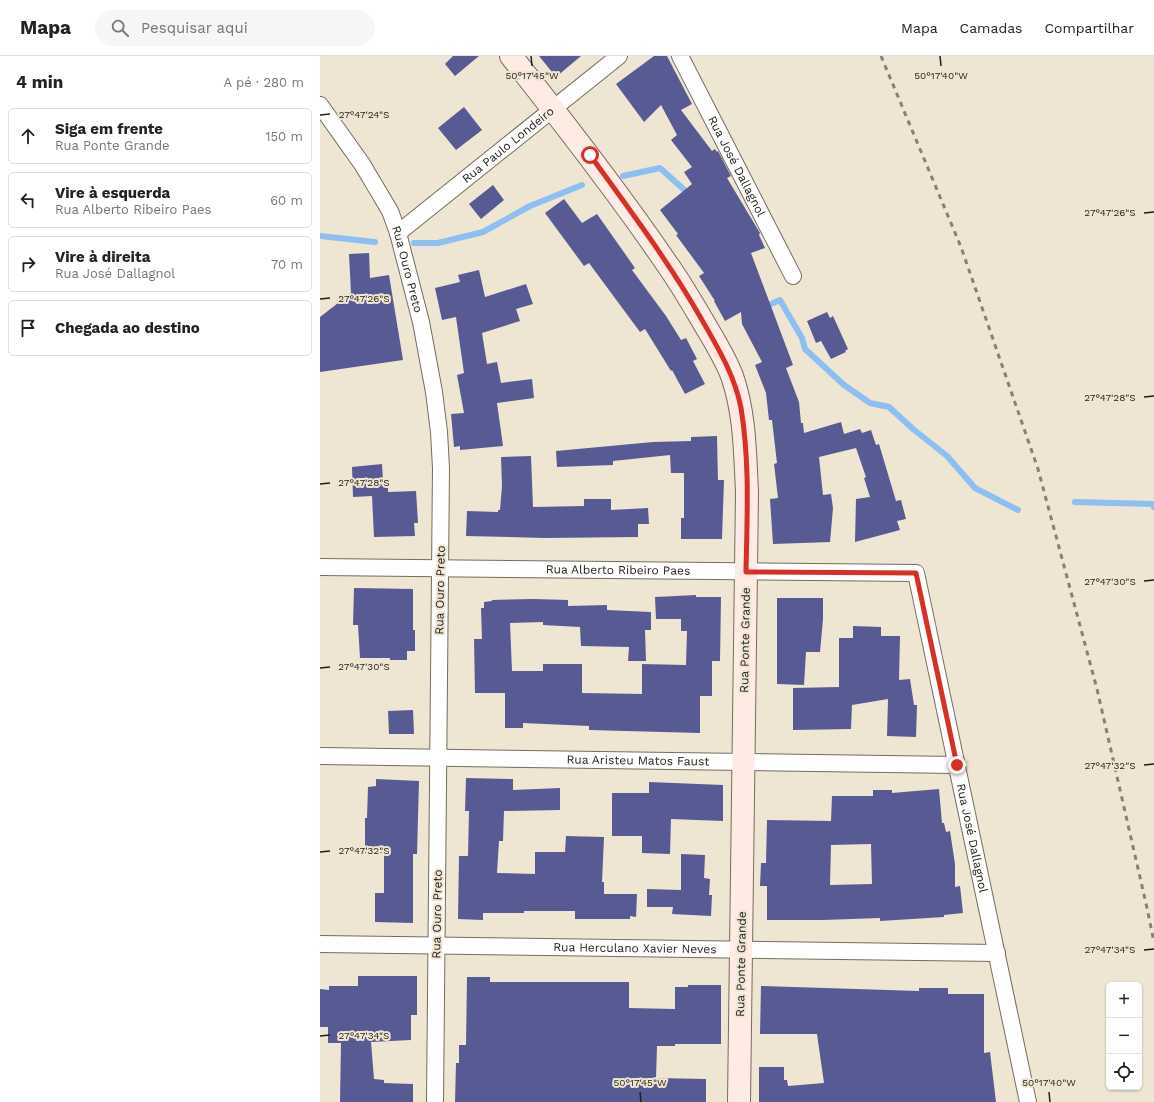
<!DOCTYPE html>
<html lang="pt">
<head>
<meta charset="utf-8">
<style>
  body { margin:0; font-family:"Work Sans",sans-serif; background:#f6f6f6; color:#222 }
  .controls { position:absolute; right:12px; bottom:12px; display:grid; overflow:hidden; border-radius:6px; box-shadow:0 1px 3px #0004 }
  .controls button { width:36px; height:36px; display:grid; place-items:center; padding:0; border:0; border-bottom:1px solid #e0e0e0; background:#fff; color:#222; font:20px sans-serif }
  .stop { position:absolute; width:12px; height:12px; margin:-9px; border:3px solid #d93025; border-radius:50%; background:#fff }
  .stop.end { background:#d93025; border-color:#fff; box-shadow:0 1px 4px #0008 }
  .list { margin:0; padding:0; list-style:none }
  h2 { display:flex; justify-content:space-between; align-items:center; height:52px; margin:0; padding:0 16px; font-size:17px }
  h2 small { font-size:13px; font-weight:400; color:#767676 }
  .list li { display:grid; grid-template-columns:26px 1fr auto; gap:12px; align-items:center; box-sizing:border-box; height:56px; margin:0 8px 8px; padding:0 8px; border:1px solid #e0e0e0; border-radius:6px }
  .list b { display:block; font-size:15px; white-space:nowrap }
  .list p { margin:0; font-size:13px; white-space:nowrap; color:#767676 }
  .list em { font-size:13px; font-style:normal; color:#767676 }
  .icon { flex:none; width:22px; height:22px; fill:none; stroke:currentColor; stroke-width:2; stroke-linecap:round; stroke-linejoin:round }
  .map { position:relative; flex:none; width:834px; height:1046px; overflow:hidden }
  header { display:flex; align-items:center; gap:24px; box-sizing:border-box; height:56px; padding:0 20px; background:#fff; border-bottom:1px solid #e0e0e0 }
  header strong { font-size:19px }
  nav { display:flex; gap:22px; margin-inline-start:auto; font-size:14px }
  .search { width:280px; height:36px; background:#f6f6f6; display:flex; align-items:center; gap:10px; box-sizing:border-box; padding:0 14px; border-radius:22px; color:#767676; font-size:15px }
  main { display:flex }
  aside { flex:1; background:#fff }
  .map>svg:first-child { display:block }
</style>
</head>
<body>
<header>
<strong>Mapa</strong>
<div class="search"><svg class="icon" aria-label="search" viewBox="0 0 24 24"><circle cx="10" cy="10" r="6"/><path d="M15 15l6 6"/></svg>Pesquisar aqui</div>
<nav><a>Mapa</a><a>Camadas</a><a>Compartilhar</a></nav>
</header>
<main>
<aside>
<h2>4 min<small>A pé · 280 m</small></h2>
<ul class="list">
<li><svg class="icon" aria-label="ahead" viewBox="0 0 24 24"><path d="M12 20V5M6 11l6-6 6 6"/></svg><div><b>Siga em frente</b><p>Rua Ponte Grande</p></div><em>150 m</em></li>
<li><svg class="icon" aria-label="left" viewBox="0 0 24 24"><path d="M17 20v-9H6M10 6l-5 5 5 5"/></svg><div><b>Vire à esquerda</b><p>Rua Alberto Ribeiro Paes</p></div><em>60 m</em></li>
<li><svg class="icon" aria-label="right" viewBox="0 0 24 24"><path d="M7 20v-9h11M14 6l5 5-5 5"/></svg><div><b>Vire à direita</b><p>Rua José Dallagnol</p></div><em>70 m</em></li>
<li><svg class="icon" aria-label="arrive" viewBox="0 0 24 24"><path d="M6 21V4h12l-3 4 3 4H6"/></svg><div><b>Chegada ao destino</b></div></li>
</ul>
</aside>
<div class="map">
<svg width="834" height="1046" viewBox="0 0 834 1046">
  <rect width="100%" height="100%" fill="#eee5d3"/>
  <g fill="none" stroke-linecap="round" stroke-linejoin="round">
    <path stroke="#8dbff1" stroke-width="6" d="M303 120 340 112 370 139
      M0 180 55 186
      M94 187H118L163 176 210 150 262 129
      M444 251 460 244 482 282 485 293 524 329 550 347 569 351 593 373 627 400 655 432 698 454
      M755 446 832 448 834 451"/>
  </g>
  <path fill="#585b93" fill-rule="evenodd" d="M133 0H159L135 20 125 8Z
    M219 0H261L236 21Z
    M334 0H347L372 48 361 54 392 95 395 93 397 96 398 95 411 120 407 122 440 177 439 179 445 192 431 197 473 309 466 312 479 346 481 367H483L484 377 521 366 524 378 540 373 542 377 551 374 556 389 559 388 576 445 581 444 586 463 577 465 580 474 535 486 536 443 550 441 544 422 546 421 536 392 499 401 503 439 511 438 513 452 510 486 453 488 450 443 458 442 454 408 457 407 452 364H449L446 337 435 309 442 306 422 268 421 256 405 265 394 245H395L379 220 384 217 356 179 358 178 340 154 372 128 364 116 372 111 351 84 357 79 341 49 324 66 296 28Z
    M144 51 162 74 136 94 118 72Z
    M173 129 184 144 161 163 149 148Z
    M244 143 262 167 277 158 315 212 312 214 346 260 361 284 366 282 377 303 373 305 385 328 365 338 352 314 351 315 325 273 320 276 269 207 264 210 225 157Z
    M49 197 50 222 69 219 83 304 0 316V261L31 237 29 198Z
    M159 214 165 241 206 228 213 248 196 253 200 265 162 277 167 308 177 306 181 327 212 323 214 342 177 347 183 390 140 394V390L134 391 131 358 144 357 137 319 144 317 136 261 122 264 115 232 140 226 138 219Z
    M507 256 510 262 513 260 528 293 525 295 526 296 511 303 501 285 496 287 487 265Z
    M397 380 398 424H404L402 483H361V462H364V417H351L350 399 293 405V409L237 411 236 395 333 386 371 385V381Z
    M211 400 213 451 264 450V443H291V454L328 452 329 468H318V481L225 482 146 480 147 455 178 456V454H180L182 430 181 401Z
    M62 408 63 425H68V436L96 435 98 467H94L95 480 54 481 52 440 33 441 32 411Z
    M34 532 93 533V574H95V595H87V604H70V602H40L38 569H33Z
    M376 539V541H401L400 605H392V640H380V677L269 674V670L203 667V672H185V637H155L154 583H162L161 552H164V546L172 545V544L214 543 248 544V550L287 549V554L331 556V574H325L326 605H308L309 591 261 590 260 571 223 569V566L190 567 192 615H223V608H262V637L322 638V608L366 609 367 575H361V563H336L335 541Z
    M457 542H503V563L500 596H486L484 629 457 628Z
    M533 570 561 571V580H580L579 624 590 623 594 649H597L596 681 567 680 568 643 532 649 531 673 473 674V632L519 631V582H533Z
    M93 654 94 678H69L68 655Z
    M146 722 193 723V734L240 732V754L184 755 183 785H179L177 817 215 818V796H245L246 780 284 781 282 826H284V838H317L316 861 310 860V863H255V855H204V857H163V864L138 863 139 800H148L149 755H145Z
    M56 723 99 725 97 798H93V867L55 866V837H64V797H45V762H47L48 731 56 730Z
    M329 726 403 729V765L351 763 350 798 322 797V780H292V737H329Z
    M619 733 622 767H624L626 776 630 775 635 808V831L640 830 643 857 624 859V861L560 865V862L503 864H447V830H440L441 807H446L447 764 511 765 512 740H553V734H572V737ZM551 788 552 828 510 829 511 789Z
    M361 798 385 799 384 822 390 823 389 839H392L391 860 352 858 353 851H327V833L361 834Z
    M38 920H97V959H91V984L51 986 54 1023 64 1024V1027L93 1028V1046H20L21 987H8V971H0V933L9 934V930H38Z
    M147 921H170V926H309V952L355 953V931H368V929H401V988H355V990H337L336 1022 386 1023V1046H135L136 1007H139V989H146Z
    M441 930 599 935V932H628V938H664V997L670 996 676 1046H439V1011H464V1024H467L468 1030 504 1027 497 978H440Z"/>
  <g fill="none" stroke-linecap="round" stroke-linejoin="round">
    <defs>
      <g id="street">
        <path id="s1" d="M360 0 473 220"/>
        <path id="s2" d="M0 49 42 108 70 155 78 177 101 266 114 336 119 376 121 412 115 1046"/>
        <path id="s3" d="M78 177 299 0"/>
        <path id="s4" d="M0 511 596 517 708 1046"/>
        <path id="s5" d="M0 700 637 709"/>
        <path id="s6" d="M0 888 677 897"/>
      </g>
      <path id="secondary" d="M191 0C245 68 298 136 347 208 362 229 375 252 388 274 397 289 406 304 412 320 425 357 425 397 427 436L419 1046"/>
    </defs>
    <use href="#street" stroke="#756c5d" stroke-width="18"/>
    <use href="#secondary" stroke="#756c5d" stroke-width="24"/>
    <use href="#street" stroke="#fff" stroke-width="16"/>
    <use href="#secondary" stroke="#feebe3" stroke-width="22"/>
    <path stroke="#878175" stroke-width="3" stroke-dasharray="5 5" stroke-linecap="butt" d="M561 0 641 191 718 413 777 633 827 852 834 886"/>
  </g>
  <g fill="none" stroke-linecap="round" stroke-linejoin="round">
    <path stroke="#d93025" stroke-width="5" d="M270 99C309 153 349 206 382 264 398 292 415 320 421 352 430 406 427 462 426 516L596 517 637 709"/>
  </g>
  <path fill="none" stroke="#211d17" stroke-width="1.5" d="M211 0 212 10M620 0 621 10M0 59 10 58M824 157 834 156M0 243 10 242M824 341 834 340M0 428 10 427M824 525 834 524M0 612 10 611M824 709 834 708M0 796 10 795M824 894 834 893M0 980 10 979M320 1036 321 1046M729 1036 730 1046"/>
  <g text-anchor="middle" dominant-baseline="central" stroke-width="4" stroke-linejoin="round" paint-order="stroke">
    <g font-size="12" fill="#211d17" stroke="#eee5d3">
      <text stroke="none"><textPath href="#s3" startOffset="141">Rua Paulo Londeiro</textPath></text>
      <text stroke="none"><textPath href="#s1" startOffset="124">Rua José Dallagnol</textPath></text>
      <text stroke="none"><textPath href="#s2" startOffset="188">Rua Ouro Preto</textPath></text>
      <text stroke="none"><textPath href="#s4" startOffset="298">Rua Alberto Ribeiro Paes</textPath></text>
      <text transform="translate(120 534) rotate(-89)">Rua Ouro Preto</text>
      <text transform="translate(425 584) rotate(-89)">Rua Ponte Grande</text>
      <text stroke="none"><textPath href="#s5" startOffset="318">Rua Aristeu Matos Faust</textPath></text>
      <text stroke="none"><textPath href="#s4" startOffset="867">Rua José Dallagnol</textPath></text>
      <text transform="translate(117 858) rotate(-89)">Rua Ouro Preto</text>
      <text stroke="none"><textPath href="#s6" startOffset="315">Rua Herculano Xavier Neves</textPath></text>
      <text transform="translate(421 908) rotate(-89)">Rua Ponte Grande</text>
    </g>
  </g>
  <g font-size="10" text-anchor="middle" fill="#211d17" stroke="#eee5d3" stroke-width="4" stroke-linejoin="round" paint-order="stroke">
    <text x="212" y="23">50°17'45"W</text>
    <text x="621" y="23">50°17'40"W</text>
    <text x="44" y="62">27°47'24"S</text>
    <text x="790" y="160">27°47'26"S</text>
    <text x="44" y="246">27°47'26"S</text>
    <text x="790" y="345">27°47'28"S</text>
    <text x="44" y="430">27°47'28"S</text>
    <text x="790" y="529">27°47'30"S</text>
    <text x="44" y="614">27°47'30"S</text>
    <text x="790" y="713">27°47'32"S</text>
    <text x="44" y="798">27°47'32"S</text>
    <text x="790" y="897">27°47'34"S</text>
    <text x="44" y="983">27°47'34"S</text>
    <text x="320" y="1030">50°17'45"W</text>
    <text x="729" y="1030">50°17'40"W</text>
  </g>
</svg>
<div class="controls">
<button>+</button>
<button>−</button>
<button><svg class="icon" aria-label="locate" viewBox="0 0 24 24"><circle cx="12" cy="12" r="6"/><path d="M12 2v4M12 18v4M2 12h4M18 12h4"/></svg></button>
</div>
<div class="stop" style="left:270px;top:99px"></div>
<div class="stop end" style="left:637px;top:709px"></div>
</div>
</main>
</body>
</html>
